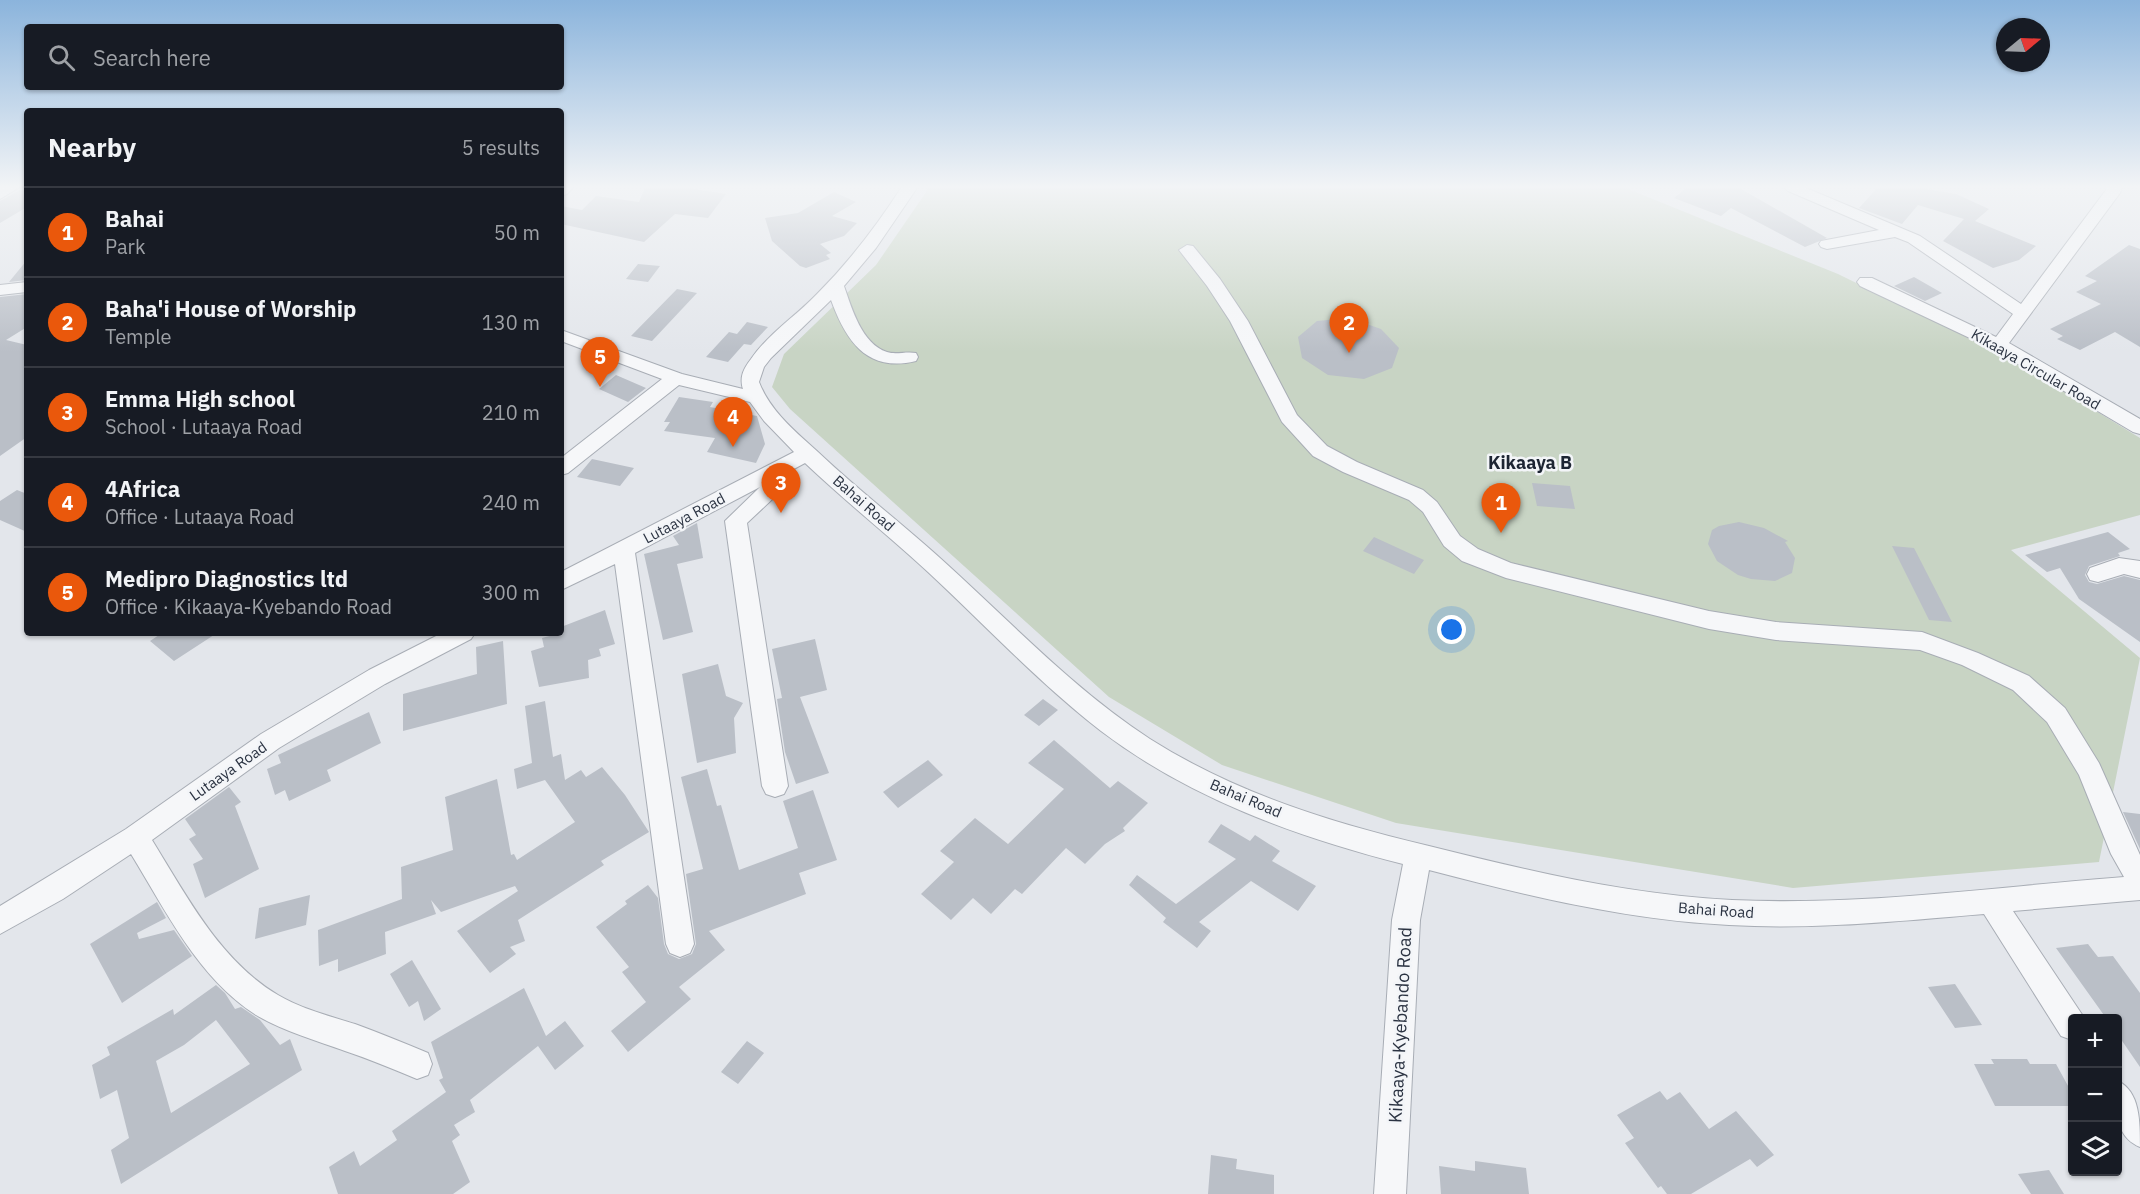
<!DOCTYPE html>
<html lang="en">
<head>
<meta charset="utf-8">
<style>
  body { margin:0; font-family:"IBM Plex Sans",sans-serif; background:#20242c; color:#f1f3f6 }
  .controls { position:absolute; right:18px; bottom:18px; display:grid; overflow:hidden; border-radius:6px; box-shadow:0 2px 4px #0004 }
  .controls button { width:54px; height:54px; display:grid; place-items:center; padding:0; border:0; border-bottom:2px solid #363941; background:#171b24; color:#f1f3f6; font:30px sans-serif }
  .compass { position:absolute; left:1996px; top:18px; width:54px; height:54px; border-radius:50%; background:#171b24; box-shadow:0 2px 4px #0004; rotate:71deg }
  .you { position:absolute; left:1452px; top:630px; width:21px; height:21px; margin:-15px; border:4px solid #fff; border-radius:50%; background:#1a73e8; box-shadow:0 0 0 9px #1a73e833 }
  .badge { display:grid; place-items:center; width:39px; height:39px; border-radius:50%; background:#ea580c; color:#fff; font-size:20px; font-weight:700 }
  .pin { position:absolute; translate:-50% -50px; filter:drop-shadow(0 2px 3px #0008) }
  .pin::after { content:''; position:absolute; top:32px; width:21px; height:18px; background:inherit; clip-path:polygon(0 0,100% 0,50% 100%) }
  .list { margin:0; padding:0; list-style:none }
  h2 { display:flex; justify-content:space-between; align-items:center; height:78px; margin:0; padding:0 24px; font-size:26px }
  h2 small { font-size:20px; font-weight:400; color:#9ea1a6 }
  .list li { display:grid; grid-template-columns:39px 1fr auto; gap:18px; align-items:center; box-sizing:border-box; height:90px; padding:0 24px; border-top:2px solid #363941 }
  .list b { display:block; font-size:22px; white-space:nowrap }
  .list p { margin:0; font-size:20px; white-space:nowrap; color:#9ea1a6 }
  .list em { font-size:20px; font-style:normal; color:#9ea1a6 }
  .icon { flex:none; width:33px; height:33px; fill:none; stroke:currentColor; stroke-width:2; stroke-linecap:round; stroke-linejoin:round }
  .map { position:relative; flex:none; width:2140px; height:1194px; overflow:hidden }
  .search { position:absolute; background:#171b24; box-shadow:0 2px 4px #0004; left:24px; top:24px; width:540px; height:66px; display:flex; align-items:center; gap:15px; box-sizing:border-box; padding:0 21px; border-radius:6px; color:#9ea1a6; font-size:22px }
  .panel { position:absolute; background:#171b24; box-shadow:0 2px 4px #0004; left:24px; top:108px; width:540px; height:528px; border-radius:6px }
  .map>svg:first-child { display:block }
</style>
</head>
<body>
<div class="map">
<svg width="2140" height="1194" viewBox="0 0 2140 1194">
  <rect width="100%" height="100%" fill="#e3e6eb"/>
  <path fill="#c8d4c4" d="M931 185H1618L1838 274 2009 358 2140 438V515L2011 550 2140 658 2099 862 1793 888 1396 823 1222 765 1109 697 790 409 772 387 784 354 876 265Z"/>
  <path fill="#babfc7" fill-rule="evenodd" d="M646 185H668L726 194 708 218 675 214 644 242 561 224V206L582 210 596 196 639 202Z
    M1690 185H1734L1827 238 1805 247 1731 208 1721 216 1674 198Z
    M1880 185H1922L1920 188 1956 194 1989 209 1975 221 2036 246 2019 260 1993 268 1943 241 1964 219 1918 205 1902 224 1859 208Z
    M20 190 27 191V207L0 223V201Z
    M834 192 856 202 832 216 857 223 844 236 820 244 831 253 826 255 830 259 806 268 800 266 772 241 765 218 798 213Z
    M2129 245 2140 249V347L2115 332 2080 350 2057 339 2063 336 2050 329 2101 304 2076 292 2097 281 2085 276Z
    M27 260V280L9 282Z
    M638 264 660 266 648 282 626 279Z
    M1914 277 1942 293 1925 301 1894 286Z
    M677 289 697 293 652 341 631 336Z
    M27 294V327L6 340 27 345V437L0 456V297Z
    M1349 318 1381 329 1399 348 1392 368 1364 379 1328 375 1302 358 1298 337 1317 321Z
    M747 322 768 327 751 345 744 344 728 362 706 357 729 332 737 334Z
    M616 375 646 388 628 402 599 389Z
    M679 397 713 402 710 407 757 416 765 444 756 463 707 452 715 438 664 431 670 422H664Z
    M592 459 634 468 620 486 577 477Z
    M1532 483 1570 486 1575 509 1537 506Z
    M17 490 27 494V532L0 520V501Z
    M1739 522 1764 528 1788 541 1785 542 1795 558 1792 573 1775 581 1751 579 1738 575 1717 561 1708 544 1712 530 1719 526Z
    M697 523 703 558 677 564 693 632 663 640 644 554 679 545 673 536Z
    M2108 532 2130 549 2118 553 2120 556 2089 566 2085 575 2089 582 2097 584 2124 576 2140 580V642L2079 599 2060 568 2047 572 2025 555Z
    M1374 537 1424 560 1414 574 1363 551Z
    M1892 546 1914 548 1952 622 1929 620Z
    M605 610 615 644 599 649 601 656 588 660 589 678 539 687 531 651 544 647 542 638 561 633V627Z
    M162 633H217L174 661 150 641Z
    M815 639 827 690 800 697 829 773 796 784 785 752 777 699 782 698 772 649Z
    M503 641 507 704 403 731V694L477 674 476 647Z
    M718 664 726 696 743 703 734 718 736 753 697 763 682 674Z
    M1043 699 1058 710 1039 726 1024 715Z
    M545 701 553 757 561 754 565 780 581 770 586 777 602 767 625 795 649 832 601 861 604 865 518 920 525 941 510 947 516 954 490 973 457 931 518 891 515 886 441 912 431 900 436 914 385 932 386 954 338 972V959L319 966 318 930 402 899 401 867 453 850 445 797 497 779 511 855 514 854 517 860 575 822 545 780 517 789 514 769 532 763 525 706Z
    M369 712 381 743 327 770 331 781 289 801 285 790 275 795 267 769 281 763 278 755Z
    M1054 740 1110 788 1118 781 1148 803 1123 828 1125 831 1105 844 1085 864 1066 848 1022 894 1015 889 991 914 973 898 951 920 921 894 954 862 940 851 975 818 1008 844 1064 789 1028 763Z
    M928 760 943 775 898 808 883 792Z
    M707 769 717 806 721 805 739 870 798 848 783 801 813 790 837 860 799 873 806 894 709 931 725 950 679 987 691 999 628 1052 611 1031 646 1002 622 972 629 967 596 927 627 904 625 901 648 885 658 898 664 944 668 954 679 959 692 954 696 944 686 874 703 869 681 777Z
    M229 787 241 802 235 806 259 869 205 898 193 864 203 859 189 839 196 835 185 819Z
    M2123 812 2140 814V849Z
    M1221 824 1250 841 1255 835 1280 851 1272 861 1316 886 1298 911 1251 881 1199 922 1211 931 1197 948 1163 922 1166 918 1129 885 1137 875 1176 904 1236 859 1208 842Z
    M310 895 306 925 255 939 259 908Z
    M157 902 166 918 137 933 139 939 174 930 192 956 122 1003 90 944Z
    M2088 944 2098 957 2113 956 2140 993V1067L2118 1035V1018H2106L2056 948Z
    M412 960 441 1009 424 1021 418 1001 409 1007 390 974Z
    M1955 984 1982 1025 1955 1028 1928 987Z
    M216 985 225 993 235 1009 241 1007 260 1020 280 1045 290 1039 302 1070 121 1184 111 1150 129 1138 117 1090 100 1099 92 1065 110 1055 107 1047 173 1009 174 1015ZM216 1020 250 1064 171 1113 156 1061 184 1045Z
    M524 988 546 1036 565 1021 584 1046 555 1070 538 1046 470 1100 475 1112 454 1125 460 1135 452 1141 470 1182 453 1194H338L329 1167 354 1151 360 1166 397 1140 392 1131 446 1092 439 1080 443 1078 431 1042Z
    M747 1041 764 1053 738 1084 721 1072Z
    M1991 1059H2027L2030 1064H2056L2073 1095V1106H1995L1974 1064H1994Z
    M1660 1091 1667 1100 1680 1092 1709 1129 1736 1111 1774 1155 1757 1167 1750 1159 1691 1194H1667L1661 1186 1658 1188 1625 1143 1634 1138 1617 1115Z
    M1211 1155 1237 1159 1236 1169 1274 1175V1194H1208Z
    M1475 1161 1526 1168 1529 1194H1441L1439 1166 1475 1171Z
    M2049 1170 2064 1194H2031L2018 1174Z"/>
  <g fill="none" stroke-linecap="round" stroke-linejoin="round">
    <defs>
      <path id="minor" d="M4 185H23L0 199V187Z
        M561 185H575L567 194 561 196Z
        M903 185H919L876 248 844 286C852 309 862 344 887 352 896 355 906 351 916 353L918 357 916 361C867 373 846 341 831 300L771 358 764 367 759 382C770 411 796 432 818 452 857 489 900 522 940 558 1009 620 1072 688 1150 739 1235 793 1332 823 1429 846 1529 871 1629 895 1732 900 1863 906 1994 887 2124 877L2111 854 2079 775 2047 722 2013 690 1962 665 1920 650 1776 640 1709 629 1506 578 1462 561 1444 546 1423 512 1409 500 1343 472 1313 456 1282 422 1230 321 1207 286 1179 250 1187 245 1193 246 1220 279 1248 321 1297 415 1327 446 1357 462 1423 490 1437 502 1460 536 1478 549 1511 563 1709 611 1776 622 1922 632 1978 653 2029 676 2065 708 2099 763 2140 855V900L2013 911 2083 1016 2084 1018H2072V1040L2061 1036 1984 914C1899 921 1814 930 1729 925 1627 920 1528 896 1429 870L1420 920 1406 1194H1374L1392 920 1403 864C1297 837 1189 798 1101 731 1039 683 985 625 928 572 888 535 845 501 805 463L777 478 783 487 780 492 747 523 788 786 784 794 775 797 766 794 762 786 725 521 760 487 635 553 694 944 690 953 680 957 670 953 666 944 615 564 561 590V572L794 452 764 421 750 402 679 385 568 473 561 475V458L662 379 561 341V330L682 374 743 389C739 377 744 368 751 359 768 334 796 316 817 294 850 261 878 224 903 185Z
        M1787 185H1799L1920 236 2021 304 2106 190 2107 185H2123L2120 193 2009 343 2140 419V434L2133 432 1993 349 1860 286 1857 282 1860 278H1872L1996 337 2013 314 1908 242 1895 237 1827 249 1821 247 1819 244 1821 241 1879 230 1788 191 1785 188Z
        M27 282V292L0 295V285Z
        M2119 558 2140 561V578L2124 574 2098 582 2090 580 2087 574 2090 568Z
        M442 633H475L471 639 385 684 279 748 152 840C186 895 220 961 278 995 302 1009 329 1016 355 1024 380 1033 404 1043 428 1053L432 1064 428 1075 417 1079C393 1069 369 1059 345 1051 315 1040 283 1031 256 1015 198 978 166 911 131 854L63 899 0 934V906L126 829 261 734 369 670Z
        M2118 1081C2140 1092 2140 1121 2140 1147 2113 1136 2115 1105 2118 1081Z"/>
    </defs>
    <use href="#minor" stroke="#a8adb5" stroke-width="2"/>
    <use href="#minor" fill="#f6f7f9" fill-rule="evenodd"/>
  </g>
  <linearGradient id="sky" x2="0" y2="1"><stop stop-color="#8bb4dc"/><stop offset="0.53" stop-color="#f2f4f6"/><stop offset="1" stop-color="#f2f4f6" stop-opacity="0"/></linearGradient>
  <rect width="2140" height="352" fill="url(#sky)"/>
  <g text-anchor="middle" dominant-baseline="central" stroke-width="5" stroke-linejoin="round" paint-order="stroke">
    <g font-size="15" fill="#2b3342" stroke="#f3f5f8">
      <text transform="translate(2036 369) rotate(30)">Kikaaya Circular Road</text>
      <text transform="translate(864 503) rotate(41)">Bahai Road</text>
      <text transform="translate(684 518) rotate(-28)">Lutaaya Road</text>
      <text transform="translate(228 771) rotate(-35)">Lutaaya Road</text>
      <text transform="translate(1246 798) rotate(23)">Bahai Road</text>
      <text transform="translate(1716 910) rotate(4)">Bahai Road</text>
    </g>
    <g font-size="18" font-weight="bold" fill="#1d2533" stroke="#f3f5f8">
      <text x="1530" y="462">Kikaaya B</text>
    </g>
    <g font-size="18" fill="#2b3342" stroke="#f3f5f8">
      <text transform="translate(1400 1025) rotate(-87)">Kikaaya-Kyebando Road</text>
    </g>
  </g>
</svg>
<div class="controls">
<button>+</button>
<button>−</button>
<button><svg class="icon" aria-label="layers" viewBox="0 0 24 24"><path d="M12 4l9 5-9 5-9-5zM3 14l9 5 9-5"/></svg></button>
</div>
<svg class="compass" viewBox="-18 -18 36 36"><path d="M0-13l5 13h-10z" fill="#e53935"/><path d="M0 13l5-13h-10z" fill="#9ea1a6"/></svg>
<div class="you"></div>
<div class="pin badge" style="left:1501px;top:533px">1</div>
<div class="pin badge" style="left:1349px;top:353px">2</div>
<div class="pin badge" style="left:781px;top:513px">3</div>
<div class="pin badge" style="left:733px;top:447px">4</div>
<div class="pin badge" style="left:600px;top:387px">5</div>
<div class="search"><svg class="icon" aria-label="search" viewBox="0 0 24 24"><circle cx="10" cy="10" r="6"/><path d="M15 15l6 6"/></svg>Search here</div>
<section class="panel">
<h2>Nearby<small>5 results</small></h2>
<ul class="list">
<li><span class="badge">1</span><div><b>Bahai</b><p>Park</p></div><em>50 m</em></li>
<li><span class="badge">2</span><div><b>Baha'i House of Worship</b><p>Temple</p></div><em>130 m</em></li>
<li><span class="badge">3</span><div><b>Emma High school</b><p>School · Lutaaya Road</p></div><em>210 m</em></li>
<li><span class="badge">4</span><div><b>4Africa</b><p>Office · Lutaaya Road</p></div><em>240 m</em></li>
<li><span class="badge">5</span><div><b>Medipro Diagnostics ltd</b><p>Office · Kikaaya-Kyebando Road</p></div><em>300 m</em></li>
</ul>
</section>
</div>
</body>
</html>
